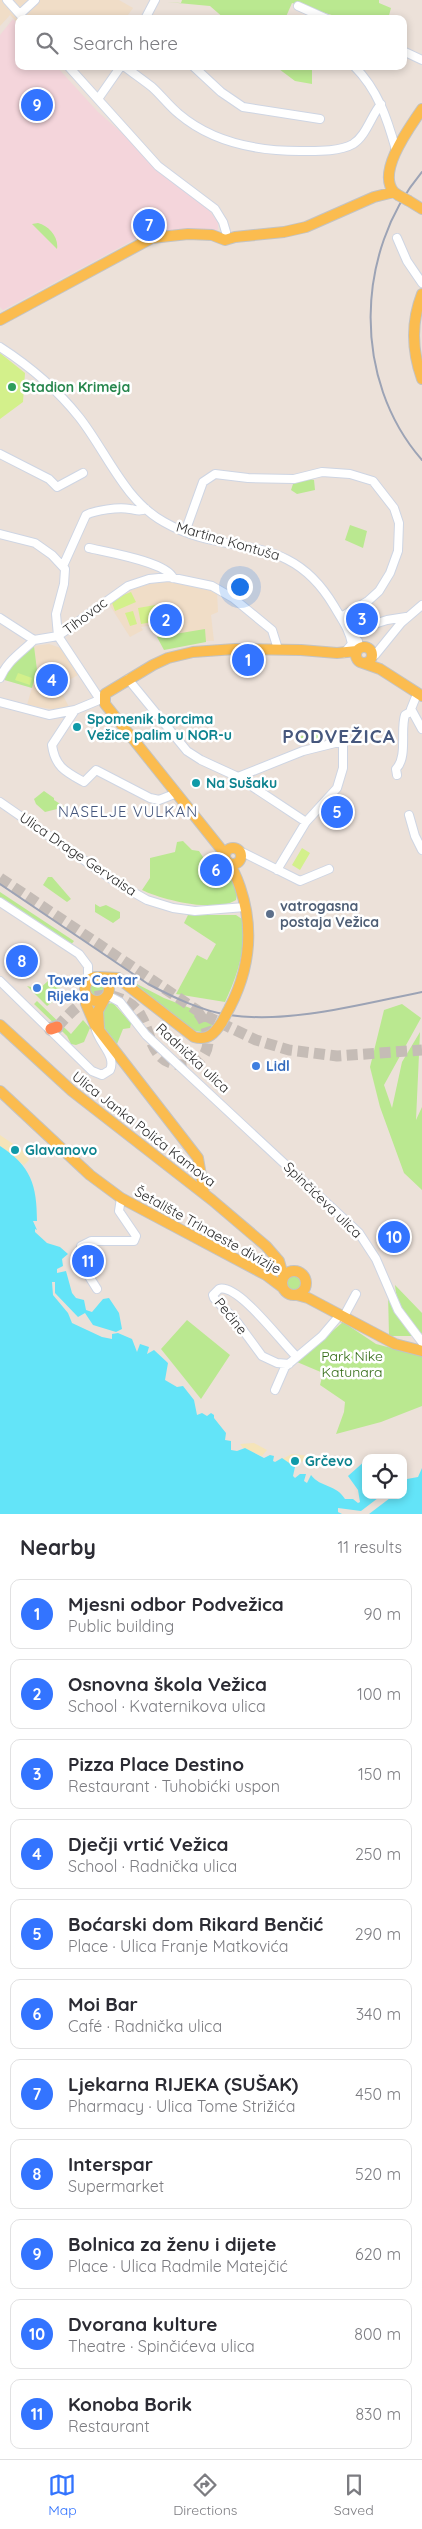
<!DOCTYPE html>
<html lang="en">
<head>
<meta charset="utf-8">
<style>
  body { margin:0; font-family:Quicksand,sans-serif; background:#f2f2f3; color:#2b2b33 }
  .controls { position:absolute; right:15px; bottom:15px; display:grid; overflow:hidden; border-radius:10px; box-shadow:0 2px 8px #0003 }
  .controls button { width:45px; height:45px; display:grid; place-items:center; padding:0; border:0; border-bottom:1px solid #e1e1e2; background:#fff; color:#2b2b33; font:25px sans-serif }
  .you { position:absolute; left:239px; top:586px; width:18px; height:18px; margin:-12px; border:4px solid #fff; border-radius:50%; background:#1a73e8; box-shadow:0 0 0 8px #1a73e833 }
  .badge { display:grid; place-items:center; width:32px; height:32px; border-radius:50%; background:#3374ff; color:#fff; font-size:16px; font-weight:700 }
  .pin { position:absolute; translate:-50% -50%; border:2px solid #fff; box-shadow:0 1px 5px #0006 }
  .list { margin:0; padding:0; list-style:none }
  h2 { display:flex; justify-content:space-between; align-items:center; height:65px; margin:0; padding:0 20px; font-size:21px }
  h2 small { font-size:16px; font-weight:400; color:#7c7c81 }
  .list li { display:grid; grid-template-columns:32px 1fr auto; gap:15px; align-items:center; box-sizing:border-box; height:70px; margin:0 10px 10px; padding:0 10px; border:1px solid #e1e1e2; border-radius:10px }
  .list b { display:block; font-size:19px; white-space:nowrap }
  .list p { margin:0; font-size:16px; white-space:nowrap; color:#7c7c81 }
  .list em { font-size:16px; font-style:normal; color:#7c7c81 }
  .icon { flex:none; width:28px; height:28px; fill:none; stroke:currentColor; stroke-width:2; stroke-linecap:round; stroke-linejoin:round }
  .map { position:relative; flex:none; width:422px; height:1514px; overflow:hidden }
  .search { position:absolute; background:#fff; box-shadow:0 2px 8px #0003; left:15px; right:15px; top:15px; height:55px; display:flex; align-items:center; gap:12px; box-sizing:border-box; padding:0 18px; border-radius:10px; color:#7c7c81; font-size:19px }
  .sheet { height:945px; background:#fff }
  nav { display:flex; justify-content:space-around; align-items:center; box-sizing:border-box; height:70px; border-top:1px solid #e1e1e2; background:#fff; font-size:14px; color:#7c7c81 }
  nav a { display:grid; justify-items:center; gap:2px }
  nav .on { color:#3374ff }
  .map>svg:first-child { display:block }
</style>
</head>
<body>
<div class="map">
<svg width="422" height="1514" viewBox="0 0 422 1514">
  <rect width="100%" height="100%" fill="#ece1d9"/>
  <path fill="#f0ddc7" d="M0 0H119L133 8 125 19H19V24L10 15 0 26Z
    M166 581H180L217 591 218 612 211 615 214 641 159 640 154 625 141 627 143 630 130 637 107 601 128 588Z
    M49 644 64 649 80 674 58 686 69 707 57 710 27 705 37 670 34 646Z"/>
  <path fill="#f4d5db" d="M13 19 19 25V66H56L98 112 208 209 218 222V229L216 231H165L139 237 3 310 0 307V35Z"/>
  <path fill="#bae890" d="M182 0H379V3L391 8 388 19H345L292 3 285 19H225L210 6 167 2 181 3Z
    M275 66H312V84L295 81Z
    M38 223C49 226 59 237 57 249L32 224Z
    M310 479 314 480 315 490 297 494 291 490 294 481Z
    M350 525 367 531 363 548 345 540Z
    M205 629 206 642 164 650 157 637Z
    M34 646 37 670 32 688 1 679C8 666 20 651 34 646Z
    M317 732 319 738 301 744 298 737Z
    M44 791 54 798V800L65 807 45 812 36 804 34 799Z
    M183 841 192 850 199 851 217 878 229 873 237 894 236 900C216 913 162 900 142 890L150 878V858L175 852 177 842Z
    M48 877H52L71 899 67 902 43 885Z
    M0 892 74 941 70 946 0 898Z
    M95 904 100 907 106 905 120 912V918L113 923 95 912Z
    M188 915H236L242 919C247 948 237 976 225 1002L176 994 197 955 207 960 216 944 184 923Z
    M62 977 66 981 56 992 60 996 47 1006 27 986 39 989 48 981 52 985Z
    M133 982 164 998 216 1018 213 1025 201 1032 192 1030Z
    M90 990a7 7 0 1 1 14 0a7 7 0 1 1-14 0Z
    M37 1001 71 1034 83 1020 90 1028 84 1042 76 1045 71 1044 67 1036 34 1004Z
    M113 1003 131 1023 130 1028 123 1029 117 1044 100 1022 105 1004Z
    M402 1004 421 1018 384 1085 392 1108 402 1062 420 1032 416 1120 422 1107V1190L404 1173 380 1107 370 1067 384 1010Z
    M283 1283a11 11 0 1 1 22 0a11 11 0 1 1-22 0Z
    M395 1285 422 1313V1334C405 1318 397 1307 395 1285Z
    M388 1293 413 1336H389Z
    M187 1320 230 1355 201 1399 161 1349Z
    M343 1322 376 1344 422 1356V1406L381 1422 336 1434 344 1412 345 1402 320 1385 323 1373 297 1362Z"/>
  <path fill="#f5e4b9" d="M0 1135 22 1150 29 1160 24 1165 0 1146Z
    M254 1443 267 1450 262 1456 243 1448 240 1444Z
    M292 1454 309 1456 295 1467 282 1459Z"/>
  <path fill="#d3f08b" d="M0 353 25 373 23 402 0 419Z
    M131 592 136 602 115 611 111 600Z
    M167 603 169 619 141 624 138 608Z
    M133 611 137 624 130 626 125 613Z
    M18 673 32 678 30 685 15 680Z
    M302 848 310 853 300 870 292 865Z"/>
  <path fill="#63e4f8" d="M0 1146C31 1166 37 1185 37 1221H33L37 1230 35 1229V1232L47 1243 60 1247 68 1254 62 1259 63 1266 57 1269V1273L66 1271 72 1293 76 1298 84 1300 86 1310 92 1312 103 1299 109 1298 119 1313 122 1329 116 1332 93 1325 85 1313 78 1317 55 1293V1282H52L53 1295 68 1313 72 1323 102 1337 112 1339V1334L118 1333 132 1339 137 1352 140 1344 149 1347 147 1354 154 1350 168 1363 165 1380 177 1387 183 1386 194 1400 197 1415 202 1413 207 1416 211 1413 214 1415V1418L226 1433 225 1440 231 1441V1450L237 1451 245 1448 264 1458 270 1455 274 1456 273 1461 275 1462 282 1458 295 1467 293 1476 295 1478 300 1474H306L304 1481 307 1483 311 1475C321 1488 336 1484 345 1499H353L358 1503 360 1502 358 1490 348 1476 366 1460V1495H382L361 1511 338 1508V1512L342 1514H0Z
    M422 1468V1514H369L394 1495H403L407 1479 418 1477Z"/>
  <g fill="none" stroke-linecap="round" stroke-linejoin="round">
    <path stroke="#c5bcb6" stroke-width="11" stroke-dasharray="11 5.5" stroke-linecap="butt" d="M0 878 204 1015 256 1040 289 1050 337 1056 422 1050
      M57 1027C74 1009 93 986 121 999 129 1002 137 1008 141 1016 150 1031 151 1057 171 1063 209 1074 218 1037 197 1011"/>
    <defs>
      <path id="minor" d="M7 0 24 19
        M298 6 327 19
        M20 14 35 0
        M145 19 155 0
        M403 51 422 60
        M68 66 158 166 215 209 223 222 226 232
        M124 66C133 73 143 80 152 87 161 95 169 106 179 114 212 142 257 151 300 151 316 151 339 152 353 144 366 136 371 116 381 104
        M193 66 221 92 243 107 320 119
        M354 66C378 90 387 118 396 150
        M98 99 121 66
        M397 238 407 261 422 283
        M0 347C31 367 56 388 79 417 106 451 124 500 164 522 228 559 288 528 334 606 341 618 350 630 352 644L344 653
        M0 454 49 479 57 487 83 473
        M185 532 203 482 215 474 248 478 294 479 322 472 350 474 373 481 394 508 399 523 398 551 390 573 379 591 368 601 341 617
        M0 534 35 543 52 555 65 569 64 584 56 614 58 636 99 698
        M89 548C106 552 167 562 173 578
        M63 566 86 515C96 510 118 507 130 509 137 510 139 512 146 509
        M0 618 34 640 58 636 128 586 149 579 169 577 212 586 233 598 272 630 278 649
        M349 632 387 620 406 617
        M350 633 358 641 359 649
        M375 655 401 623 422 605
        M0 678C7 661 21 653 34 640
        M128 679 187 751 201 760 238 777 306 822
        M417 694 411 709 422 729
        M0 702 49 715 75 710 104 698
        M75 710 52 745C55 767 66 772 84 782L96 770 150 798 159 800 177 793
        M397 775 396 769C408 757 400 730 405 715L412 711
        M238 777 303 751 343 741V768L337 788 306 822 277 870
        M0 802 117 883 147 900 173 908 195 911 245 907
        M409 815 415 836 422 850
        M238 850 300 881 329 869
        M0 902 79 954 88 966V981
        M0 981 92 1071 102 1075 110 1070C117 1055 97 1042 95 1026
        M107 995 120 1002 146 1035 359 1233 376 1259 398 1310 422 1342
        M97 1289 80 1262 81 1246 91 1241H134L136 1236 119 1211 121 1198
        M343 1318 356 1294
        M289 1364 277 1363 262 1356 237 1322 214 1298 213 1295 219 1289C238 1283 282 1343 296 1356
        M275 1390 285 1367 322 1336 339 1316"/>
      <path id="major" d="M394 192C376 172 410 127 422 109
        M409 201 422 209
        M422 294C411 322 412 351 422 379
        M0 320 152 238 188 234 212 235 225 240 235 237 284 232 306 227 374 197 394 192 398 195
        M356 655a8 8 0 1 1 16 0a8 8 0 1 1-16 0Z
        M363 663 380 669 422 696
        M225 856a8 8 0 1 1 16 0a8 8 0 1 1-16 0Z
        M225 854 105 704V694L153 665 168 658 193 652 235 649 301 650 337 653 357 651
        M228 862C234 870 237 878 240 887 254 928 250 968 230 1007
        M98 977 118 978 194 1037C208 1041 215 1033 222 1022
        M85 989a12 12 0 1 1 24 0a12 12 0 1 1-24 0Z
        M85 992 86 1004 95 1025 198 1158 204 1193
        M0 1025 72 1091 212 1200 266 1246 279 1261 283 1275
        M99 1028 98 1011 105 998
        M0 1091 90 1175 121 1198 266 1275 282 1287
        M282 1283a12 12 0 1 1 24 0a12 12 0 1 1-24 0Z
        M297 1295 308 1298 395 1344 422 1351"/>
      <path id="highway" d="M51 1029 57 1027"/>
    </defs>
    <use href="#minor" stroke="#ced5e3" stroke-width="10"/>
    <use href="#major" stroke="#c3c3c3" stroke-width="12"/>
    <use href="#highway" stroke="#c3c3c3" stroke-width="14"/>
    <use href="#minor" stroke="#fff" stroke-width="8"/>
    <use href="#major" stroke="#fbbc4f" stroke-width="10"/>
    <use href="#highway" stroke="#ff8651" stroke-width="11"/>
    <path stroke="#9ca3b5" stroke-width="2" d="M422 172C355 252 352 380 422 460
      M0 884 148 984C173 997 201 1011 229 1015 290 1024 362 1004 422 992"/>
    <defs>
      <path id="major-bridge" d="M398 195 409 201
        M222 1022 230 1007"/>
    </defs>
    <use href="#major-bridge" stroke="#c3c3c3" stroke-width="12" stroke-linecap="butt"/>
    <use href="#major-bridge" stroke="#fbbc4f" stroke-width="10"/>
  </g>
  <circle fill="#2e9e5b" stroke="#fff" stroke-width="2" cx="12" cy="387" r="5"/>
  <g fill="#0f9aa8" stroke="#fff" stroke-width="2">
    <circle cx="77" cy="727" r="5"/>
    <circle cx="196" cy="783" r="5"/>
    <circle cx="15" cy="1150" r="5"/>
    <circle cx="295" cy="1461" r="5"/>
  </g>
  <circle fill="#5c6f8a" stroke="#fff" stroke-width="2" cx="270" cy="914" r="5"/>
  <g fill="#3f7fe0" stroke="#fff" stroke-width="2">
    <circle cx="37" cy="988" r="5"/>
    <circle cx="256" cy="1066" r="5"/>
  </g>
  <g text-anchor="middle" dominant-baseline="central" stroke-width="5" stroke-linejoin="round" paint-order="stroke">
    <g font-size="14" font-weight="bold" fill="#27864d" stroke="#fff" text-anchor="start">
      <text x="22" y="387">Stadion Krimeja</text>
    </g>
    <g font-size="14" fill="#292929" stroke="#fff">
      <text transform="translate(228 541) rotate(16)">Martina Kontuša</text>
      <text transform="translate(85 616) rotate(-37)">Tihovac</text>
      <text transform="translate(78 854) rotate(34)">Ulica Drage Gervaisa</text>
      <text transform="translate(193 1058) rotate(43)">Radnička ulica</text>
      <text transform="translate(144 1129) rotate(38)">Ulica Janka Polića Kamova</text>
      <text transform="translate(323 1200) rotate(44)">Spinčićeva ulica</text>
      <text transform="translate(208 1230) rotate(29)">Šetalište Trinaeste divizije</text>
      <text transform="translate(231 1316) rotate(51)">Pećine</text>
    </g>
    <g font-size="14" font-weight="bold" fill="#0d838f" stroke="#fff" text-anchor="start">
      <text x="87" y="719">Spomenik borcima<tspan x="87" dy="16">Vežice palim u NOR-u</tspan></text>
      <text x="206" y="783">Na Sušaku</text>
      <text x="25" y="1150">Glavanovo</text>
      <text x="305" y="1461">Grčevo</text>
    </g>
    <g font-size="14" font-weight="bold" fill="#4e5e75" stroke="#fff" text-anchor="start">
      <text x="280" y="906">vatrogasna<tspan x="280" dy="16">postaja Vežica</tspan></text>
    </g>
    <g font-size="14" font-weight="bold" fill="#366cbe" stroke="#fff" text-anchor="start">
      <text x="47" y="980">Tower Centar<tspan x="47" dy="16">Rijeka</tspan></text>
      <text x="266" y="1066">Lidl</text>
    </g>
    <g font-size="14" fill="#316b14" stroke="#fff">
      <text x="352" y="1356">Park Nike<tspan x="352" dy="16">Katunara</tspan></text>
    </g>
    <g font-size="15" letter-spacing="1" fill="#46577d" stroke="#fff">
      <text x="128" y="811">NASELJE VULKAN</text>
    </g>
    <g font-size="19" font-weight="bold" letter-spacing="1" fill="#46577d" stroke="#fff">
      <text x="339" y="736">PODVEŽICA</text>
    </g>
  </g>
</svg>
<div class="controls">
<button><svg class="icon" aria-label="locate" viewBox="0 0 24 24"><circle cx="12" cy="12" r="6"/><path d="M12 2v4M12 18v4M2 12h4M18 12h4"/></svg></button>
</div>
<div class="you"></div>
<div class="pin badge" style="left:248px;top:660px">1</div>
<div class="pin badge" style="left:166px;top:620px">2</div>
<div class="pin badge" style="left:362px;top:619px">3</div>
<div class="pin badge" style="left:52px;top:680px">4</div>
<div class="pin badge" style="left:337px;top:812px">5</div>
<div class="pin badge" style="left:216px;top:870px">6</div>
<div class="pin badge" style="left:149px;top:225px">7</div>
<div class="pin badge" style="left:22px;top:961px">8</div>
<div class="pin badge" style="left:37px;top:105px">9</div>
<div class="pin badge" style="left:394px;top:1237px">10</div>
<div class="pin badge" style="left:88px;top:1261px">11</div>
<div class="search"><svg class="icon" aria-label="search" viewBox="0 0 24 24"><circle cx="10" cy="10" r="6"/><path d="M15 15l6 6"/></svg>Search here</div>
</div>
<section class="sheet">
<h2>Nearby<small>11 results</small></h2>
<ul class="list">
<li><span class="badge">1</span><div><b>Mjesni odbor Podvežica</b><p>Public building</p></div><em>90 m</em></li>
<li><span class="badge">2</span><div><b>Osnovna škola Vežica</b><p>School · Kvaternikova ulica</p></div><em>100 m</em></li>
<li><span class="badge">3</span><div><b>Pizza Place Destino</b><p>Restaurant · Tuhobićki uspon</p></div><em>150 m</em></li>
<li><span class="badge">4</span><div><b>Dječji vrtić Vežica</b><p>School · Radnička ulica</p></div><em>250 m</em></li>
<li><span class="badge">5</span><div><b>Boćarski dom Rikard Benčić</b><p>Place · Ulica Franje Matkovića</p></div><em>290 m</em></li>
<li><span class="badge">6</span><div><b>Moi Bar</b><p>Café · Radnička ulica</p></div><em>340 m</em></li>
<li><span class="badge">7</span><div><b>Ljekarna RIJEKA (SUŠAK)</b><p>Pharmacy · Ulica Tome Strižića</p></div><em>450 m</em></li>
<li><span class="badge">8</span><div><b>Interspar</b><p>Supermarket</p></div><em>520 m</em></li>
<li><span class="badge">9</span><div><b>Bolnica za ženu i dijete</b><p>Place · Ulica Radmile Matejčić</p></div><em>620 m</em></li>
<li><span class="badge">10</span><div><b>Dvorana kulture</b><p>Theatre · Spinčićeva ulica</p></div><em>800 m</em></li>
<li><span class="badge">11</span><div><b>Konoba Borik</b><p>Restaurant</p></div><em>830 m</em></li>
</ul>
</section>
<nav>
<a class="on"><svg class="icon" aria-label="map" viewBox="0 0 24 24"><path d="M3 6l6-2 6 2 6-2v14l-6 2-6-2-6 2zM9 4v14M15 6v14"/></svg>Map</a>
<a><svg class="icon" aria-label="directions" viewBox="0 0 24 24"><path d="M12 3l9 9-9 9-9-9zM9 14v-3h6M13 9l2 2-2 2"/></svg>Directions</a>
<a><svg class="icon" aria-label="saved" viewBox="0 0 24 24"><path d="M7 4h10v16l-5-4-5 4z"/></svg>Saved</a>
</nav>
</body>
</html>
